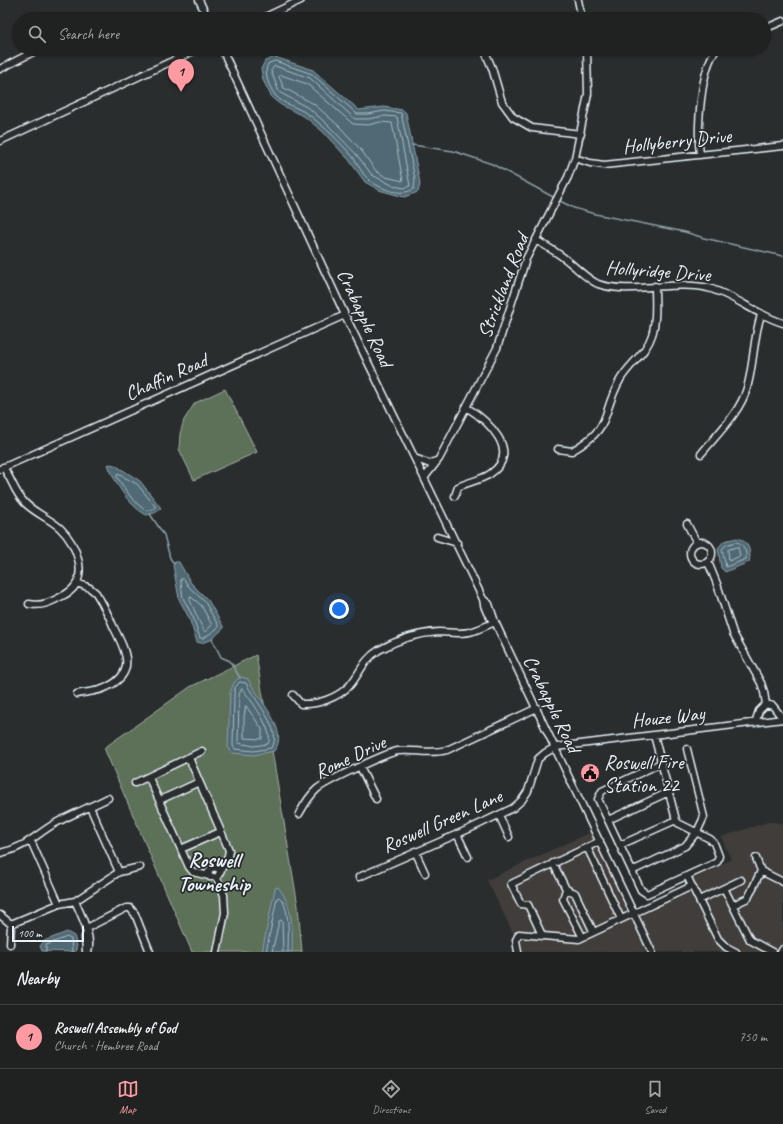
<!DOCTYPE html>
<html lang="en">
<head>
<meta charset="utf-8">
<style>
  body { margin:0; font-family:Caveat,sans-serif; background:#282a2a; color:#f1f3f6 }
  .scale { position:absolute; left:12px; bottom:10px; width:72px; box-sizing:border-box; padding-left:4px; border:2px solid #e8f1f8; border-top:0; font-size:11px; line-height:14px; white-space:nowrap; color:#e8f1f8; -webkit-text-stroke:3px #2a2d2e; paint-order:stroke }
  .you { position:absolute; left:339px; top:609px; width:14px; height:14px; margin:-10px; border:3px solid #fff; border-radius:50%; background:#1a73e8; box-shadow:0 0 0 6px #1a73e833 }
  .badge { display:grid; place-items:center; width:26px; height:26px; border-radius:50%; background:#ff9aa2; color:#111; font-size:13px; font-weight:700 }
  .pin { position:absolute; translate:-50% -33px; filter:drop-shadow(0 1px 2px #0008) }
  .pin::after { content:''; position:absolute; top:21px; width:14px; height:12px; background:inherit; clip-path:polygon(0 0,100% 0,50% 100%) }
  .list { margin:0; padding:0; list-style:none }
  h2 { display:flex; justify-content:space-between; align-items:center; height:52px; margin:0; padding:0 16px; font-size:17px }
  h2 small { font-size:13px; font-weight:400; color:#a2a4a5 }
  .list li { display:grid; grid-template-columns:26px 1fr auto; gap:12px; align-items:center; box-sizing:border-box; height:64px; padding:0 16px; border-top:1px solid #3d3f40 }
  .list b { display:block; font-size:15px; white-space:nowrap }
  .list p { margin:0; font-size:13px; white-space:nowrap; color:#a2a4a5 }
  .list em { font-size:13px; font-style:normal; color:#a2a4a5 }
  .icon { flex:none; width:22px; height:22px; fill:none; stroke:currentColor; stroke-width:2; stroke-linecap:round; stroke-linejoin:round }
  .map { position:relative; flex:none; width:783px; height:952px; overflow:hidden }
  .search { position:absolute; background:#202222; box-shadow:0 1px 3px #0004; left:12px; right:12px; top:12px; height:44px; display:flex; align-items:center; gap:10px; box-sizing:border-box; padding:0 14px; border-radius:22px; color:#a2a4a5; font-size:15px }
  .sheet { height:116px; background:#202222 }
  nav { display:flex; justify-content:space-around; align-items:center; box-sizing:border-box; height:56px; border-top:1px solid #3d3f40; background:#202222; font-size:11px; color:#a2a4a5 }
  nav a { display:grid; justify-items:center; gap:2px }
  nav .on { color:#ff9aa2 }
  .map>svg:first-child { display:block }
</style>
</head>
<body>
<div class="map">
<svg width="783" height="952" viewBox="0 0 783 952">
  <rect width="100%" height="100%" fill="#2a2d2e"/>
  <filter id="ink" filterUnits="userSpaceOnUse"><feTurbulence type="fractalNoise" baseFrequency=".025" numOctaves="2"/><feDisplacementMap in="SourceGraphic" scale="8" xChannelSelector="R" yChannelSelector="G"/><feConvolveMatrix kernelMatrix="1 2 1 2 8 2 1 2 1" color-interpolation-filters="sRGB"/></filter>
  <g filter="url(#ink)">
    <path fill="#3f3d3b" d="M768 822 783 823V952H522L487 880 593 831 631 911 731 859 721 837Z"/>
    <path fill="#5d6f59" stroke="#a2b0a8" d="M225 389 257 452 194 480 179 449 180 434 184 420 195 403Z
      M256 655 298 906 302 952H192L104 748 190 687Z"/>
    <path fill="#506a75" stroke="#8da0a9" d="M275 57 313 70 359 110 384 107 403 110 406 113 419 178 420 185 418 192 404 197 379 190 365 182 349 160 322 131 305 117 281 105 272 98 263 80 261 69 265 61Z
      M109 464 115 465 140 481 161 508C157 513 152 514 146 515 127 504 116 484 108 465Z
      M737 538C748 540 752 552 749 562L725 572 721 568 718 548 724 541Z
      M175 562H179L191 583 208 600 224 628 211 640 201 643 197 642 189 618 179 599 173 565Z
      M242 677 248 679C257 698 291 731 274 751L254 755 232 753 228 747 230 694C232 687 234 679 242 677Z
      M278 887C293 905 293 930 292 952H262L275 888Z
      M67 932 74 936 77 946 75 952 42 951 40 946 44 941Z"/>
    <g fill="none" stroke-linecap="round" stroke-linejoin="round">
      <path stroke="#abbbc4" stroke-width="1" d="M275 61 312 74 357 114H368L384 111 401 113 415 179 414 189C401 197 381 189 369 180 362 174 358 164 353 157 340 142 325 127 309 115 299 107 283 105 275 95 269 86 263 73 268 64Z
        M275 66 310 78 355 119H368L385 116 397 117 410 186 404 188 394 186 372 175 356 154 328 125 310 109 279 92 271 71Z
        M281 75 307 84 353 124 368 125 380 122 392 123 403 181 386 177 376 171 361 150 340 127 314 104 284 88 279 77Z
        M118 474 137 484 155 506V508L147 511C134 504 125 489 117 477Z
        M737 542C744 544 747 552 746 559L726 567 722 549 726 545Z
        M738 547 740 556 729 561 728 550Z
        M181 579H184L188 586 205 602 219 627 204 638H200L193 617 183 598Z
        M191 597 201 605 212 625 205 632C203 631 192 605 190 600Z
        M240 682 246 683C253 698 285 733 271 748L254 751 235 749 233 746 234 694 235 688Z
        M242 689C251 699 275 732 268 744L254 746 238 743 239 695Z
        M246 706 262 729V739L244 738V717Z
        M46 952V945L67 937 71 939 72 952
        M266 952 277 898 279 897C291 908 288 937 288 952
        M272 952 279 921 281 920 282 921 283 952"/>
      <path stroke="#8da0a9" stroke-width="1.5" d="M412 145 453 151 492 164 555 198
        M558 200 574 208 595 214 685 232 704 238 783 256
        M150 514 164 535 170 558 174 564
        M212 639 221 657 230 661 240 678"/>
      <defs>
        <path id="minor" d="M199 0 208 19
          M578 0 582 19
          M261 19 301 0
          M764 29 783 21
          M222 49 345 315 483 599C484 609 487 616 495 622
          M484 49 492 68 502 102 513 117 532 128 581 134
          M0 69 39 49
          M0 141 198 49
          M700 155C697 130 700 68 717 49
          M575 158 590 163 604 165 783 146
          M536 240C547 247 559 253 569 262 579 270 587 279 598 284 629 295 674 280 708 288 735 295 756 315 783 323
          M558 449 572 451C614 426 600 416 620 380 629 364 646 354 652 335 657 320 655 302 655 286
          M701 454C717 434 740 413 747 388 754 364 753 339 761 315
          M417 459 430 464 436 461
          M3 467C12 479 14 492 25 503 35 513 50 519 60 528 77 544 91 580 66 594 53 601 43 607 29 604
          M0 469 345 315
          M425 477 439 459 497 348 526 259 568 177 575 158 588 94 587 49
          M455 496 458 487C468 482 481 480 490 474 523 452 487 420 466 407
          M687 524 697 543
          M437 537 457 543
          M690 553a11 11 0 1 1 22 0a11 11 0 1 1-22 0Z
          M708 562 717 584 733 633 761 683 764 692 766 704
          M483 599 489 604 495 622 652 952
          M77 694C86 692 98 692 107 687 137 673 126 651 114 628 109 616 103 604 96 593L90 588 77 583
          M293 695 301 704C317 705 338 698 350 685 361 672 363 660 379 650 397 640 418 633 439 632 450 632 462 635 473 631 480 629 488 625 495 622
          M755 723 759 711 766 704 773 706 783 719
          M654 735 676 820 678 823 710 839 714 843 719 856 717 862 647 894 641 890 598 799 602 791 661 763
          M189 758 229 850 228 856 217 878
          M360 767 376 799
          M149 778 189 867 193 872 217 878
          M135 783 202 751
          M160 800 199 782
          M90 807 119 872
          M299 814C304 805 309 796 317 789 327 781 386 753 398 751 416 749 428 755 447 750L537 708
          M499 815 509 837
          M608 820 669 792
          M457 834 468 857
          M31 841 59 904
          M620 845 676 820
          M587 847 621 919
          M181 849 220 832
          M415 851 425 873
          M0 853C25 848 34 836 54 824 71 814 91 807 108 798
          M756 858 761 871 783 882
          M553 863 566 889 563 899 582 936
          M632 871 685 846 697 832 704 817 687 749
          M687 876 718 939 726 947 736 952
          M210 877 208 873 211 868 218 867 220 872
          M359 877 469 829 513 808 522 800 528 791 538 759 545 753 556 747 783 719
          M724 888 750 940 772 952
          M566 889 575 893 593 931
          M699 900 741 880
          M75 901C81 915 93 937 88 952
          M733 905 748 898 761 871
          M0 915 11 924 59 904 75 901 119 872 140 867
          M85 929 126 908H130L135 914 150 952
          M542 935 528 905 521 904 511 884 600 841
          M10 944 11 924
          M86 952 85 937 87 932
          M217 952 225 913 224 895 217 878
          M518 952 516 940 519 934 579 939 692 886
          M781 952 783 949"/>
      </defs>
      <use href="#minor" stroke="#e8f1f8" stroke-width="9"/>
      <use href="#minor" stroke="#2a2d2e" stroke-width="6"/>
    </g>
  </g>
  <defs>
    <symbol id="civic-disc" viewBox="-11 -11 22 22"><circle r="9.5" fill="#ff9aa2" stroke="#2a2d2e"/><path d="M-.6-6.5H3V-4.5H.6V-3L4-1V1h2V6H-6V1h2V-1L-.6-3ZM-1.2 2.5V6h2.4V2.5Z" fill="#111"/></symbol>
  </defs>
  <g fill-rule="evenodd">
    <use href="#civic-disc" x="579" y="762" width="22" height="22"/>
  </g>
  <g text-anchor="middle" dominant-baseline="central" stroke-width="3.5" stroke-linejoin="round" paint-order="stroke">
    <g font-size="20" fill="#e8f1f8" stroke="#2a2d2e">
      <text transform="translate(677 141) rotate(-6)">Hollyberry Drive</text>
      <text transform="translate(658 271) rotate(4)">Hollyridge Drive</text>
      <text transform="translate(503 286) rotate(-69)">Strickland Road</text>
      <text transform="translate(365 318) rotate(65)">Crabapple Road</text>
      <text transform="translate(166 377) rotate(-24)">Chaffin Road</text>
      <text transform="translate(552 704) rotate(64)">Crabapple Road</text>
      <text transform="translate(668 717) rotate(-6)">Houze Way</text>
      <text transform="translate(350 757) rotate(-25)">Rome Drive</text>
      <text transform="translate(442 821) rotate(-24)">Roswell Green Lane</text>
    </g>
    <g font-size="20" fill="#e8f1f8" stroke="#2a2d2e" text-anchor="start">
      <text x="604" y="762">Roswell Fire<tspan x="604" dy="23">Station 22</tspan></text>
    </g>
    <g font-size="21" font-weight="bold" fill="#e8f1f8" stroke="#2a2d2e">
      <text x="214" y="860">Roswell<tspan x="214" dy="24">Towneship</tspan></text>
    </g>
  </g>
</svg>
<div class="scale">100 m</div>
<div class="you"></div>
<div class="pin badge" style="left:181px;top:92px">1</div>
<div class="search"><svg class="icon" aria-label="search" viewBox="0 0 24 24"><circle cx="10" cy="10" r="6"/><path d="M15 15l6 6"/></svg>Search here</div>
</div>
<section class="sheet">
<h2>Nearby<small></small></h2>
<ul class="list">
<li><span class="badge">1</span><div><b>Roswell Assembly of God</b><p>Church · Hembree Road</p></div><em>750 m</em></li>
</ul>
</section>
<nav>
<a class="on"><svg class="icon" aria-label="map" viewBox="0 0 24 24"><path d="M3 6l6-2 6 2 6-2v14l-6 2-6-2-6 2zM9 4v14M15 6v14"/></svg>Map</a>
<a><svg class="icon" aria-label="directions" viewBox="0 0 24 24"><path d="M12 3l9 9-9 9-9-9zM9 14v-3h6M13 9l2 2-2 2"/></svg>Directions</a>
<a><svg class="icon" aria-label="saved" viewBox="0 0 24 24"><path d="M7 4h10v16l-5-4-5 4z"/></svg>Saved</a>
</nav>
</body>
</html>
